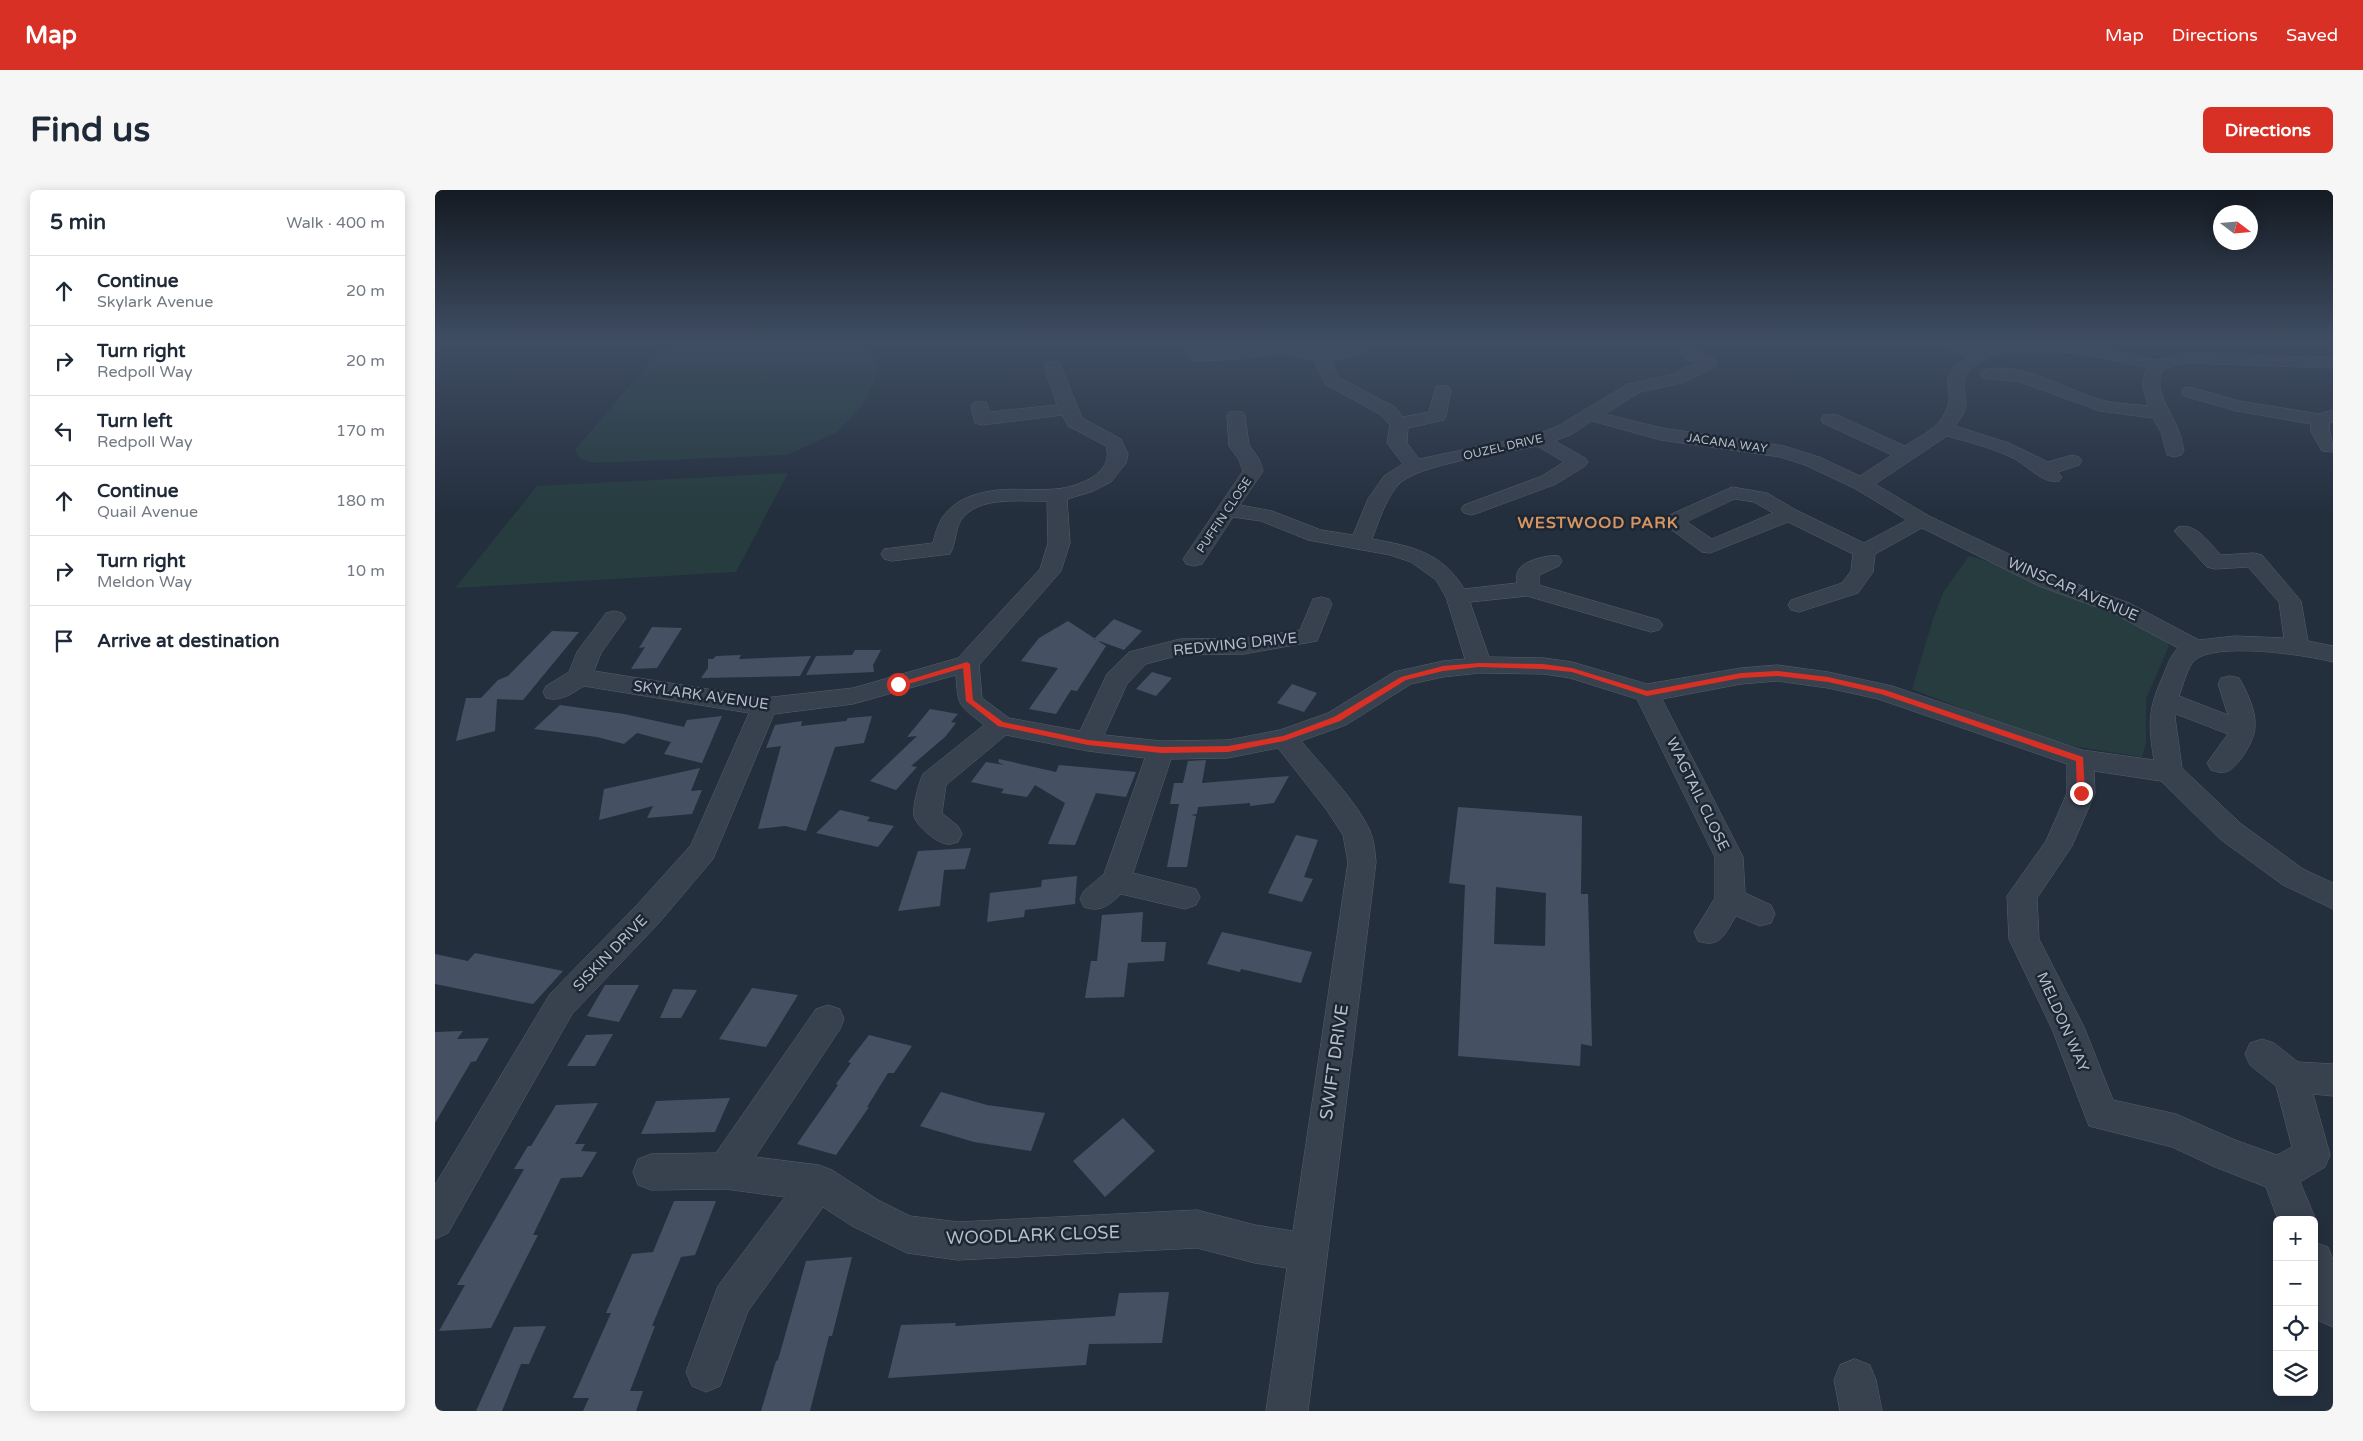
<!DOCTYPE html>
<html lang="en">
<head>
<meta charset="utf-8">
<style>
  body { margin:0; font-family:"Varela Round",sans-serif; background:#f6f6f7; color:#1f2937 }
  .controls { position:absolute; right:15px; bottom:15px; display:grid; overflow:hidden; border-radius:8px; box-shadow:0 2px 12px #0003 }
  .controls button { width:45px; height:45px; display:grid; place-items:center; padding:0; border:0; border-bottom:1px solid #e0e1e3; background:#fff; color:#1f2937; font:25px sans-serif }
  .compass { position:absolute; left:1778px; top:15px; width:45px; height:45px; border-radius:50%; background:#fff; box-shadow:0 2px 12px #0003; rotate:106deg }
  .stop { position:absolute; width:15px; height:15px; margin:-11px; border:4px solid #d93025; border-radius:50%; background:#fff }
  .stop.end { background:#d93025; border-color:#fff; box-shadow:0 1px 5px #0008 }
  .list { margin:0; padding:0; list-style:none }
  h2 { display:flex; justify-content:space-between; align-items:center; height:65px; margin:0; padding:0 20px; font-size:21px }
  h2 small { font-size:16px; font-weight:400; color:#747a83 }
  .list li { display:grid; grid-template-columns:32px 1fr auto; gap:15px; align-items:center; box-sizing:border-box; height:70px; padding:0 20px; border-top:1px solid #e0e1e3 }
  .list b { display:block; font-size:19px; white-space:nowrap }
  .list p { margin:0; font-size:16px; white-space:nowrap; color:#747a83 }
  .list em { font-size:16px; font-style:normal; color:#747a83 }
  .icon { flex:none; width:28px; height:28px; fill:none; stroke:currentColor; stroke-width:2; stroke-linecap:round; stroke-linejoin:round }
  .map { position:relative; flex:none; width:1898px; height:1221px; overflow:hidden; border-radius:8px }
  header { display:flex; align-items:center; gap:30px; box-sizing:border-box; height:70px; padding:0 25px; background:#d93025; color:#fff }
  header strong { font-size:24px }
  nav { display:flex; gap:28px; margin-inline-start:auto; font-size:18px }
  .intro { display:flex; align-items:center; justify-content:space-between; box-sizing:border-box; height:120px; padding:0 30px }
  h1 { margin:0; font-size:35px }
  .button { padding:12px 22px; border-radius:8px; background:#d93025; color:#fff; font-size:18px; font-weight:700 }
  main { display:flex; gap:30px; padding:0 30px }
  aside { flex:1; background:#fff; border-radius:8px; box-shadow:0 2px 12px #0003 }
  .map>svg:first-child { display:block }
</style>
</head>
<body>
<header>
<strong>Map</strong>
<nav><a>Map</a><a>Directions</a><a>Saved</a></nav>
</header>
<div class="intro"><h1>Find us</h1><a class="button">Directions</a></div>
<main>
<aside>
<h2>5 min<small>Walk · 400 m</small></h2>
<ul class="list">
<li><svg class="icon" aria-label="ahead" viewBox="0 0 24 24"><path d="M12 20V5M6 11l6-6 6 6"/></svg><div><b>Continue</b><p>Skylark Avenue</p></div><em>20 m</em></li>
<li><svg class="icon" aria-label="right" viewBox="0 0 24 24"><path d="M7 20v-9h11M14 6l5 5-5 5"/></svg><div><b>Turn right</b><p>Redpoll Way</p></div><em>20 m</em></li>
<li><svg class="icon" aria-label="left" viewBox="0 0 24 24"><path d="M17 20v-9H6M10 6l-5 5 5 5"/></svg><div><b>Turn left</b><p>Redpoll Way</p></div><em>170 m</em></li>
<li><svg class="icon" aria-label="ahead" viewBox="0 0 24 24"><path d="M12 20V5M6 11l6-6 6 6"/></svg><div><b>Continue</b><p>Quail Avenue</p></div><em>180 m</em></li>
<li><svg class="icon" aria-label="right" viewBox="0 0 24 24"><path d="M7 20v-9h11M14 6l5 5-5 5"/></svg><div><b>Turn right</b><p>Meldon Way</p></div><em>10 m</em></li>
<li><svg class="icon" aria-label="arrive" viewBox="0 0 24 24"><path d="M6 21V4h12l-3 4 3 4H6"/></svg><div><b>Arrive at destination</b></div></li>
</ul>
</aside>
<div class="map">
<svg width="1898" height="1221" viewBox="0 0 1898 1221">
  <rect width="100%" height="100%" fill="#242f3e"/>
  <path fill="#263c3f" d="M256 150H414L437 164 445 179 428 215 402 242 353 265 161 273 145 269 140 260 223 162Z
    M353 283 301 382 20 398 102 296Z
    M1534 366C1558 371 1579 385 1601 394 1645 411 1688 425 1729 448L1734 456 1711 509V554L1707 567 1643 557 1580 539 1477 499 1498 429 1509 401Z"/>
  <path fill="#455162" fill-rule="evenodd" d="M679 429 707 441 689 460 659 449Z
    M633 431 671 456 642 501 636 500 621 524 594 519 623 478 586 471 604 448Z
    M217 437 247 438 222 478 196 479 210 457 204 458Z
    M117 441 144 442 88 510 62 509 60 541 21 551 31 508H46L63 490 73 486Z
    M420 460H446L438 475 439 482 371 485 381 466 417 465Z
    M306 465 304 469 376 466 365 486 266 488 273 478V469H278L281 466Z
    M717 482 737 488 721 506 701 499Z
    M857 494 882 503 869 522 842 513Z
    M125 515 189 524 249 537 252 530 287 526 267 573 229 564 236 552 202 543 189 554 162 547 99 539Z
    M495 519 523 524 516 532 521 533 510 547 476 576 482 577 461 600 435 591 482 546 472 547Z
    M437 526 429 553 400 557 371 641 350 636 323 639 346 556 331 558 340 535 367 531 366 536 411 531 413 528Z
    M564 569 621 582 624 575 701 582 691 607 661 603 640 655 613 654 630 613 600 595 592 607 566 603 569 599 536 592 551 572 569 575 563 572Z
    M771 570 767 593 854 586 839 613 815 616V613L763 617 762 624 756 625 761 626 752 677H732L744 614H735L739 593H748L753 571Z
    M265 578 256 601 267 600 257 624 212 628 218 616 164 630 169 599Z
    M1023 617 1147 626 1146 704H1153L1157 856 1146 854 1145 876 1023 866 1030 695 1014 693ZM1061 697 1111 703 1110 756 1059 754Z
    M405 620 435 627 432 631 459 636 443 657 381 643Z
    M861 645 883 650 869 687 878 689 867 712 833 703Z
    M536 658 530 679 509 680 505 716 463 721 483 661Z
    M642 686 640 714 590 720 589 727 552 732 555 703 606 697 607 690Z
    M708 722 706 752H731L729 771 693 773 689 807 650 808 656 771H662L667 725Z
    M787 742 877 762 866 793 806 779 805 782 772 774Z
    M40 763 128 781 98 814 0 794V764L33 771Z
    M170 795H204L184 832 152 826Z
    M317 798 363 805 331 857 284 849Z
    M238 799 262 800 246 828H225Z
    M28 841 22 849 54 848 41 871 36 872 0 933V842Z
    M178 844 160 876H132L151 845Z
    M434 845 477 856 459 883H453L432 917H434L401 965 362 954 403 895 401 894 416 873 413 872Z
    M506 902 552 915 610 923 596 961 539 952 485 936Z
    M295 908 280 942 206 944 221 911Z
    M163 913 140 954H150L146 961 162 962 147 987 126 988 98 1045H103L56 1138 4 1141 30 1095H22L89 979H79L93 956H96L121 915Z
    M688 928 720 961 670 1007 638 971Z
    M239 1011H281L260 1065 246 1067 217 1136H220L195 1201H208L201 1221H148L154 1208H138L176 1123H171L197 1064 218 1062Z
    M417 1067 397 1146H394L375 1221H326L341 1171 343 1170 371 1071Z
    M734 1102 727 1153 654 1154 651 1175 453 1188 466 1135 521 1133 520 1136 680 1126 684 1103Z
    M111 1136 94 1174H86L67 1221H41L79 1137Z"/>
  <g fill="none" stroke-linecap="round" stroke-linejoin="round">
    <defs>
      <path id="minor" d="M756 150 761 151 768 161 803 159 846 153 887 161 918 156 925 150H943L929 164 897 170 903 187 960 217 968 227 994 222 1001 196H1013L1016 200 1011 226 1009 230 973 238 972 253 984 269 1100 245 1123 236 1193 194 1236 185 1260 173 1247 167 1244 163 1247 159H1259L1280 169 1283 173 1280 177 1247 193 1205 202 1170 224 1227 238 1349 256 1384 267 1425 286 1457 265 1388 233 1386 229 1388 225H1402L1470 256C1485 246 1504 238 1511 221 1522 195 1498 192 1531 167L1502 154 1500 150H1522L1544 160 1565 153 1591 151 1649 155 1722 170 1749 163 1898 168V178L1749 173 1728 179C1717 200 1737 222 1744 242 1747 248 1747 255 1749 261L1746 265 1739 267 1732 265 1726 242 1718 228 1665 221 1585 192 1548 188 1545 184 1548 180C1586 171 1628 198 1663 209 1679 214 1697 214 1713 216L1707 193 1712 178C1669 167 1564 142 1532 183 1525 191 1532 206 1531 216 1529 224 1524 230 1520 236L1574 253 1613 272 1637 265 1644 267 1647 271 1644 275 1623 282 1627 287 1624 291C1609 295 1593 276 1578 268 1557 258 1534 252 1512 246L1440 294 1494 326 1620 386 1694 413 1764 450 1800 446 1849 448 1844 412 1813 377 1780 379 1772 377 1739 341 1743 337C1761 332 1774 353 1786 365L1819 363 1827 365 1866 411 1873 451 1898 456V472C1872 465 1778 451 1759 471 1753 476 1747 498 1744 506L1793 525 1783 494 1786 488 1795 486 1804 488C1812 501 1821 521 1820 536 1820 550 1806 572 1795 580 1788 584 1782 582 1776 580L1772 573 1793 544 1741 524 1740 527 1747 578 1805 633 1868 679 1898 693V719L1848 695 1785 649 1726 591 1659 581 1660 603 1637 656 1602 708 1604 749 1649 837 1678 910 1741 924 1800 950 1842 965 1857 957 1841 896 1815 875 1810 864 1815 853 1827 849 1839 853 1863 872 1898 874V906L1878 904 1895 965 1890 977 1865 992 1881 1030 1879 1033V1030H1843L1831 997 1780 977 1737 957 1654 936 1617 839 1574 749 1572 706 1611 651 1632 603V574L1443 509 1393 498 1342 491 1306 494 1227 509 1308 667 1310 703 1336 715 1340 724 1336 733 1325 736 1301 726C1290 743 1286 759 1263 751L1259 742 1280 708V667L1202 509 1135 488 1109 484 1044 483 1008 487 976 494 911 535 866 551C888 577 922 612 935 641 939 650 940 662 941 672L873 1221H831L852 1078 820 1073 762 1058 523 1070 472 1063 417 1036 388 1017 313 1121 285 1196 271 1202 257 1196 251 1182 283 1096 350 1007 290 999 216 1000 203 995 198 982 203 969 216 964 281 963 381 819 393 815 405 819 409 829 405 839 320 967 384 975 397 980 443 1010 475 1026 523 1032 762 1020 820 1035 858 1041 913 672 908 645 891 619 843 558 793 568 736 569 698 683 761 699 765 707 761 715 750 719 686 704C674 715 666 723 649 717L645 709 649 701 669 684 710 568 653 561 571 545 511 595 507 623 523 636 527 644 523 652C519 653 515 655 512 654 502 653 482 637 479 626 477 618 484 592 488 584L549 535C524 515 523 518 521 485L418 514 339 524 278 669 223 734 137 824 13 1043 0 1049V995L115 804 201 716 256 655 314 523 149 496C136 504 126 512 111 508L108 502 111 496 134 482 142 462 171 423 179 421 187 423 191 428 166 463 159 481 329 508 418 498 523 468 605 379 613 353 612 311C586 312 544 305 526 330 520 340 521 354 515 364L457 371 449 369 446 364 449 359 498 353C501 340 505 326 517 317 529 306 547 302 563 300 582 298 601 301 621 299 642 297 680 284 671 256L633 236 627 225 547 235 540 233 536 216 539 212H551L555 222 622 215 609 176 612 172H624L647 228 686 249 693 264 691 273 676 292 656 302 632 309 635 353 626 381 544 475 547 508 574 528 645 541 672 484 694 462 745 449 809 448 865 440 878 409 886 407 894 409 897 414 882 451 809 464 745 465 711 474 692 494 669 545 726 551 793 550 845 540 893 523 959 482 1008 471 1030 469 1011 407 1001 390 976 372 955 365 873 350 826 331 798 327 767 374 759 376 751 374 748 369 808 281 804 270 794 256 792 226 794 222H808L810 226 814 255 824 269 828 281 805 315 837 321 886 340 918 345 933 309 949 286 968 274 952 253 955 235 946 225 890 194 879 170 846 163 803 169 763 171 757 170 747 155 749 151ZM1157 231 1226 250 1345 267 1370 275 1419 298 1472 330 1429 353 1361 320 1332 303 1297 297 1230 327 1227 331 1230 335 1267 362 1275 363 1353 332 1418 364 1416 381 1407 393 1356 410 1353 415 1356 420 1364 422 1423 403 1438 382 1440 364 1487 338 1604 396 1678 423 1743 458C1735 466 1732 476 1728 486 1713 519 1713 534 1719 570L1647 560 1457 496 1393 482 1342 475 1306 478 1212 494 1137 472 1109 468 1054 467 1035 412 1092 406 1216 442 1224 440 1228 435 1224 430 1104 395V385L1124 376 1127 371 1124 366C1114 364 1087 371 1083 381 1081 384 1082 390 1082 393L1029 399C1008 363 977 356 937 349 944 331 950 311 962 296 979 274 1072 263 1102 256L1129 272 1107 286 1029 315 1026 319 1029 323 1036 325 1043 323 1121 294 1150 276 1153 272 1150 268 1120 251 1137 244ZM1300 309 1319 312 1338 323 1277 349 1252 332Z
        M1755 197 1804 211 1884 224 1898 220V232L1894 233C1894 243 1898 251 1898 262L1887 261 1876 242V234L1802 221 1749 206 1746 202 1749 198Z
        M1879 1052 1893 1057 1898 1070V1137L1884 1131 1879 1119Z
        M1420 1169 1435 1175 1441 1190 1447 1221H1405L1399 1190 1405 1175Z"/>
    </defs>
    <use href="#minor" stroke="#565f6c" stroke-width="1"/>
    <use href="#minor" fill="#38414e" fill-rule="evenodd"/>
  </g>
  <linearGradient id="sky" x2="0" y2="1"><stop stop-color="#141a22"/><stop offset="0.47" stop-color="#3f4d63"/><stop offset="1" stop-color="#3f4d63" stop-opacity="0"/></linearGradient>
  <rect width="1898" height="321" fill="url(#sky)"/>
  <path fill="#d93025" d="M532 472 535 474 538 510 568 532 653 550 726 557 793 556 848 546 899 527 966 487 1008 476 1044 473 1108 474 1137 478 1212 501 1306 483 1342 481 1393 487 1450 500 1648 567 1650 603 1646 606 1642 603 1641 571 1446 504 1393 492 1342 486 1306 488 1212 506 1137 482 1108 479 1044 477 1008 481 971 490 905 531 849 551 793 562 726 563 653 555 563 536 531 511 528 478 463 497 460 494Z"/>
  <g text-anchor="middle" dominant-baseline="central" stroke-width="5" stroke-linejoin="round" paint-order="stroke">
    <g font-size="12" fill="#b4bcc9" stroke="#1d2633">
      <text transform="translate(1292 253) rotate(8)">JACANA WAY</text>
      <text transform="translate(1068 257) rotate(-13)">OUZEL DRIVE</text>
      <text transform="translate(789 325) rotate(-56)">PUFFIN CLOSE</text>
    </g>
    <g font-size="15" fill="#b4bcc9" stroke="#1d2633">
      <text transform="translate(1638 399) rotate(23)">WINSCAR AVENUE</text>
      <text transform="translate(800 454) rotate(-6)">REDWING DRIVE</text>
      <text transform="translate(266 505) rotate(8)">SKYLARK AVENUE</text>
      <text transform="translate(1263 604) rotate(64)">WAGTAIL CLOSE</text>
      <text transform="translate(175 763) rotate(-46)">SISKIN DRIVE</text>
      <text transform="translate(1628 832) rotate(66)">MELDON WAY</text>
    </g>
    <g font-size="16" font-weight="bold" letter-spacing="1" fill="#d59563" stroke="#1d2633">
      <text x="1163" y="333">WESTWOOD PARK</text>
    </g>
    <g font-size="18" fill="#b4bcc9" stroke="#1d2633">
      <text transform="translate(899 872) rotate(-82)">SWIFT DRIVE</text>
      <text transform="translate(598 1045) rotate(-2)">WOODLARK CLOSE</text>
    </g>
  </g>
</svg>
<div class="controls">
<button>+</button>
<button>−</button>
<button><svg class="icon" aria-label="locate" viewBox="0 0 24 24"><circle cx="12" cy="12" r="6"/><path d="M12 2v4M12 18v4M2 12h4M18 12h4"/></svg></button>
<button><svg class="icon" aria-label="layers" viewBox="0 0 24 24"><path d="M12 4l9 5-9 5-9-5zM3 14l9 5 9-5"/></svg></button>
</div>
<svg class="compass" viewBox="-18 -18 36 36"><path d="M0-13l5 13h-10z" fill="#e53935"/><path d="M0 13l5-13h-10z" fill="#747a83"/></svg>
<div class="stop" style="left:463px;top:494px"></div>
<div class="stop end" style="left:1646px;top:603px"></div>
</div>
</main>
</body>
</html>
